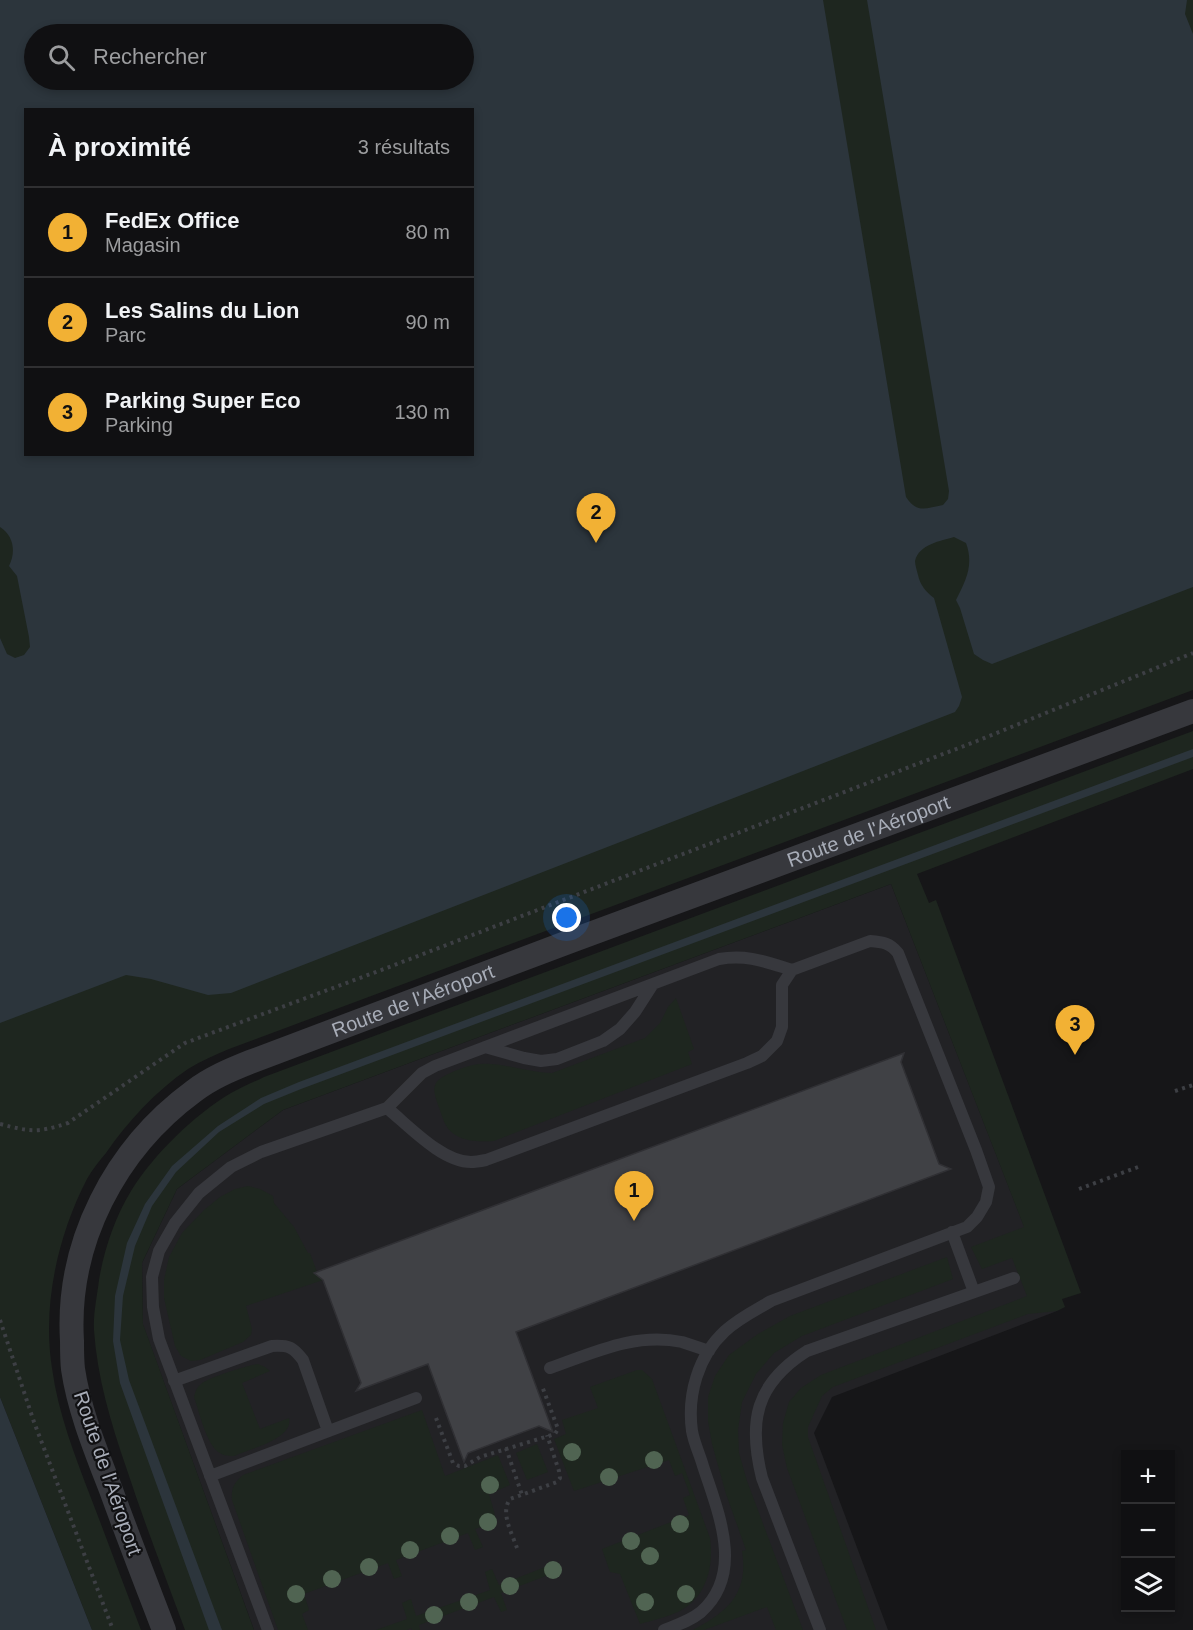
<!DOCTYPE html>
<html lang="fr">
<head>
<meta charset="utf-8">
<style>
  body { margin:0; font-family:Arial,sans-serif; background:#19191b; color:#f1f3f6 }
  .controls { position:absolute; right:18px; bottom:18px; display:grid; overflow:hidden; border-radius:0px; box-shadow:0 3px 9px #0003 }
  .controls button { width:54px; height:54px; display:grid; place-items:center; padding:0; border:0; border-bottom:2px solid #303032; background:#101012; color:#f1f3f6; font:30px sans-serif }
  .you { position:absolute; left:567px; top:918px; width:21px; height:21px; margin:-15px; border:4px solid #fff; border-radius:50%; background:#1a73e8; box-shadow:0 0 0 9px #1a73e833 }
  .badge { display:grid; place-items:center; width:39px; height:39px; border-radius:50%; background:#f2b134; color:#111; font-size:20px; font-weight:700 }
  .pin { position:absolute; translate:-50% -50px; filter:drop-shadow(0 2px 3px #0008) }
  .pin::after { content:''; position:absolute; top:32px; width:21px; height:18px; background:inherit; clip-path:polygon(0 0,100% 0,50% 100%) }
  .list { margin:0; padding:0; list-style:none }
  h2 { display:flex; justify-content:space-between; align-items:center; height:78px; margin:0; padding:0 24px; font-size:26px }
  h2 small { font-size:20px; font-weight:400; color:#9c9d9f }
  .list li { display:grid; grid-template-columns:39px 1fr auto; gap:18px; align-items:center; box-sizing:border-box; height:90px; padding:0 24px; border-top:2px solid #303032 }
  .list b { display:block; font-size:22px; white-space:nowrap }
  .list p { margin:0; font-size:20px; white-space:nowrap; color:#9c9d9f }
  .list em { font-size:20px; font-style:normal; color:#9c9d9f }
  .icon { flex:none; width:33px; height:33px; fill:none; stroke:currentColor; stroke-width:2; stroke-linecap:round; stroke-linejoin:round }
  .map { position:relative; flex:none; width:1193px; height:1630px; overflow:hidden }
  .search { position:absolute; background:#101012; box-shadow:0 3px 9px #0003; left:24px; top:24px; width:450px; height:66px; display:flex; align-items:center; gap:15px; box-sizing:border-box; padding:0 21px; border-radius:33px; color:#9c9d9f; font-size:22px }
  .panel { position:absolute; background:#101012; box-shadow:0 3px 9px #0003; left:24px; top:108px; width:450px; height:348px; border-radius:0px }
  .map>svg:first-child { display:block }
</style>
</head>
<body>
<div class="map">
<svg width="1193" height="1630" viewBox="0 0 1193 1630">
  <rect width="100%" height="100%" fill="#161618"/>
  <path fill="#222225" d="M891 884 1057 1311 832 1397 814 1433 888 1630H254L143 1325 142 1263 177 1189 283 1110Z"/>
  <path fill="#1e261f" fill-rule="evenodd" d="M0 0H1193V690L229 1049C215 1055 201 1061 188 1069 156 1091 128 1121 106 1153 99 1161 92 1170 87 1179 58 1235 42 1305 52 1368 58 1413 75 1456 91 1498 108 1542 124 1586 141 1630H92L0 1397ZM34 34H464V80H34ZM26 110H472V454H26Z
    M1193 731V769L917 874 929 903 936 900 1081 1293 1062 1299 1065 1307 1057 1311 1028 1314 833 1387 822 1396 808 1427V1437L876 1630H847L787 1468 782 1445 783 1423 789 1402 801 1388 821 1375 1027 1296 1012 1258 982 1269 971 1247 1024 1227 891 884 283 1110 177 1189 142 1263 143 1324 254 1630H185C165 1576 144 1522 126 1467 111 1423 97 1377 94 1330 93 1314 97 1297 99 1280 104 1250 115 1217 131 1191 154 1154 194 1115 231 1093 242 1087 254 1082 264 1077Z
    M676 998 694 1049 688 1052 692 1064 494 1141C479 1142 457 1142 447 1127 443 1121 441 1112 438 1105 436 1098 432 1090 436 1083 441 1075 464 1067 473 1065 497 1060 527 1073 552 1073L645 1038 660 1023 668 1007Z
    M248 1186 260 1189 273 1196 274 1203 294 1227 308 1253H310L317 1272 323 1280 246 1306 252 1329 251 1335 243 1342 200 1360 191 1361 181 1356 175 1346 164 1298V1280L169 1257 182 1233 204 1210 220 1197 235 1189Z
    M947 1257 953 1279 802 1336 774 1353 756 1374 742 1402 738 1430 739 1453 747 1481 803 1630H776L767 1607 704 1630H693C727 1612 749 1594 742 1551L746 1550 726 1494 712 1444 708 1421V1397L715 1376 729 1355 758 1334 790 1316Z
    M258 1364 265 1367 270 1371 242 1383 260 1429 289 1418C294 1439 249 1449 234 1456 229 1456 224 1456 220 1453 207 1447 199 1411 194 1397 195 1392 197 1387 201 1384 208 1378 248 1365 258 1364Z
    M637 1370H642L652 1379 710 1538C714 1565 707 1597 680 1611 668 1617 653 1620 640 1624L620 1574 610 1572 602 1549 689 1515 683 1498 690 1495 682 1473 675 1476 669 1460 574 1491 554 1439 566 1434 562 1420 598 1408 590 1387Z
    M422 1410 445 1476 498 1455 510 1485 489 1494 497 1522 475 1529 483 1547 475 1550 468 1533 396 1560 402 1576 394 1579 388 1563 304 1594 309 1610 302 1614 308 1630H278L232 1500C231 1488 234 1483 243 1475Z
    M537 1444 548 1472 527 1480 516 1453Z
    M558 1562 562 1570 501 1593 507 1610 501 1612 494 1597 419 1625 420 1630H412L411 1628 407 1630H376L407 1619 402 1603 411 1599 416 1616 490 1590 485 1572 492 1569 499 1585Z"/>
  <path fill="#2c353c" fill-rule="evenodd" d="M0 0H823L906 497C917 514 926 508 943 505L948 499 949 491 867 0H1187L1185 14 1193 34V587L992 664 983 660 974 654 960 608 956 600C966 580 974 565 966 543L954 537C941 541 919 544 915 561 915 565 917 571 918 575 920 585 926 592 934 598L962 697 959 706 955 712 231 993 208 995 151 979 126 975 0 1023V638L7 654 15 658 24 655 30 647 29 637 17 576 9 566C16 552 14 536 0 527ZM34 34H464V80H34ZM26 110H472V454H26Z
    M1193 749V757L301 1089 264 1104 219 1132 176 1172 152 1206 135 1246 123 1296 120 1340 129 1380 222 1630H209L120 1383 113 1341 115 1296 127 1243 145 1204 172 1166 218 1126 261 1098 299 1082Z
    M0 1397 92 1630H0Z"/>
  <path fill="#404145" stroke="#303034" stroke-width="1.5" d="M904 1053 901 1062 939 1164 951 1169 516 1332 553 1432 539 1426 468 1453 464 1462 428 1364 356 1391 361 1383 323 1280 314 1273Z"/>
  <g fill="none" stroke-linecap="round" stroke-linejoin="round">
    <path stroke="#3d3f44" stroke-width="4" stroke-dasharray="3 4.5" stroke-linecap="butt" d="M1175 1091 1193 1085
      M0 1124C31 1132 37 1133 68 1123L185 1043 384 969 977 741 1193 653
      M1079 1189 1138 1167
      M0 1320 34 1422 113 1630
      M436 1418 453 1463 459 1466H465L480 1457 555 1434 558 1429 542 1386
      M506 1448 522 1495
      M517 1548C512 1533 500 1513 510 1499L557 1482 560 1478 559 1471 547 1435"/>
    <path stroke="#37383d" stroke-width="12" d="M485 1047 524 1058 541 1061 557 1059 603 1041 620 1029 635 1012 653 984
      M387 1108C409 1126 442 1162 471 1162 476 1162 481 1161 486 1160L747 1063 762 1056 777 1041 782 1027V985L792 970 870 941C883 942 890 943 898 953L976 1150 989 1187 986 1202 977 1217 967 1227 771 1301C756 1310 739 1318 725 1331 698 1356 687 1395 692 1431 694 1443 700 1455 703 1466 718 1512 745 1573 701 1612 690 1621 677 1625 664 1630
      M952 1232 974 1292
      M550 1368C593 1353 635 1332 682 1342 691 1345 700 1348 709 1351
      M174 1381 272 1346C289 1345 293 1347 303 1360L328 1431
      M210 1476 416 1398
      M268 1630 159 1339 153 1307 152 1277 159 1251 175 1223 199 1193 231 1167 261 1152 387 1108 422 1073 435 1066 719 959C747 954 766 962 792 970
      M820 1630 762 1478C748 1422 755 1384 807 1351L1014 1278"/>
    <path stroke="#37383d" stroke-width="24" id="s1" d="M164 1630C146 1583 128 1537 111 1490 96 1451 79 1410 73 1369 72 1360 72 1350 72 1341 66 1243 115 1149 194 1091 211 1078 230 1070 250 1062L571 941 1193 711"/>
  </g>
  <g fill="#506452">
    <circle cx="572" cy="1452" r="9"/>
    <circle cx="654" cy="1460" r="9"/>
    <circle cx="609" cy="1477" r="9"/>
    <circle cx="490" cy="1485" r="9"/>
    <circle cx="488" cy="1522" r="9"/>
    <circle cx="680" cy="1524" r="9"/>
    <circle cx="450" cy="1536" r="9"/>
    <circle cx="631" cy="1541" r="9"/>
    <circle cx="410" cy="1550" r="9"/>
    <circle cx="650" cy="1556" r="9"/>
    <circle cx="369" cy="1567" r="9"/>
    <circle cx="553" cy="1570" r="9"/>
    <circle cx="332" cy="1579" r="9"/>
    <circle cx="510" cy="1586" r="9"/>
    <circle cx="296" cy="1594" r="9"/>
    <circle cx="686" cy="1594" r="9"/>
    <circle cx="469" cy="1602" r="9"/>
    <circle cx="645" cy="1602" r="9"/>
    <circle cx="434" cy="1615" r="9"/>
  </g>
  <g text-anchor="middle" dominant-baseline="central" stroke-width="4.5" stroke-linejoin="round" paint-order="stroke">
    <g font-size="20" fill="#a8adb8" stroke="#111113">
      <text stroke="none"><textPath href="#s1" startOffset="1318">Route de l'Aéroport</textPath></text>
      <text stroke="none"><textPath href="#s1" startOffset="832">Route de l'Aéroport</textPath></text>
      <text transform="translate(108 1473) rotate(71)">Route de l'Aéroport</text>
    </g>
  </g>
</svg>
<div class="controls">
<button>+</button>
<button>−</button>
<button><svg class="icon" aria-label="layers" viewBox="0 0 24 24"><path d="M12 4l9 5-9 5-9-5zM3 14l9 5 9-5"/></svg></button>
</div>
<div class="you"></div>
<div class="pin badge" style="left:634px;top:1221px">1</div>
<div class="pin badge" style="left:596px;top:543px">2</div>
<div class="pin badge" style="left:1075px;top:1055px">3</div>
<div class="search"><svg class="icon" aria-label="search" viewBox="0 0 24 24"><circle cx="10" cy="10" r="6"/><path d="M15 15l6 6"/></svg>Rechercher</div>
<section class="panel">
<h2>À proximité<small>3 résultats</small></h2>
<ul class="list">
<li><span class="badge">1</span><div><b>FedEx Office</b><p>Magasin</p></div><em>80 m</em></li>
<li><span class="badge">2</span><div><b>Les Salins du Lion</b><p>Parc</p></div><em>90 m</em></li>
<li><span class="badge">3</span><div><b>Parking Super Eco</b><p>Parking</p></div><em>130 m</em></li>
</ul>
</section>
</div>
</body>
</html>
